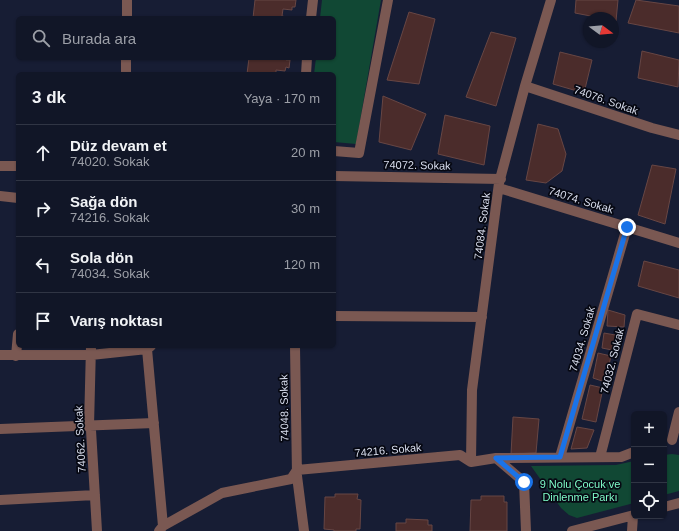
<!DOCTYPE html>
<html lang="tr">
<head>
<meta charset="utf-8">
<style>
  body { margin:0; font-family:Arial,sans-serif; background:#1a1f2f; color:#f1f3f6 }
  .controls { position:absolute; right:12px; bottom:12px; display:grid; overflow:hidden; border-radius:6px; box-shadow:0 1px 3px #0004 }
  .controls button { width:36px; height:36px; display:grid; place-items:center; padding:0; border:0; border-bottom:1px solid #303544; background:#111627; color:#f1f3f6; font:20px sans-serif }
  .compass { position:absolute; left:583px; top:12px; width:36px; height:36px; border-radius:50%; background:#111627; box-shadow:0 1px 3px #0004; rotate:106deg }
  .stop { position:absolute; width:12px; height:12px; margin:-9px; border:3px solid #1a73e8; border-radius:50%; background:#fff }
  .stop.end { background:#1a73e8; border-color:#fff; box-shadow:0 1px 4px #0008 }
  .list { margin:0; padding:0; list-style:none }
  h2 { display:flex; justify-content:space-between; align-items:center; height:52px; margin:0; padding:0 16px; font-size:17px }
  h2 small { font-size:13px; font-weight:400; color:#9c9fa7 }
  .list li { display:grid; grid-template-columns:26px 1fr auto; gap:12px; align-items:center; box-sizing:border-box; height:56px; padding:0 16px; border-top:1px solid #303544 }
  .list b { display:block; font-size:15px; white-space:nowrap }
  .list p { margin:0; font-size:13px; white-space:nowrap; color:#9c9fa7 }
  .list em { font-size:13px; font-style:normal; color:#9c9fa7 }
  .icon { flex:none; width:22px; height:22px; fill:none; stroke:currentColor; stroke-width:2; stroke-linecap:round; stroke-linejoin:round }
  .map { position:relative; flex:none; width:679px; height:531px; overflow:hidden }
  .search { position:absolute; background:#111627; box-shadow:0 1px 3px #0004; left:16px; top:16px; width:320px; height:44px; display:flex; align-items:center; gap:10px; box-sizing:border-box; padding:0 14px; border-radius:6px; color:#9c9fa7; font-size:15px }
  .panel { position:absolute; background:#111627; box-shadow:0 1px 3px #0004; left:16px; top:72px; width:320px; height:276px; border-radius:6px }
  .map>svg:first-child { display:block }
</style>
</head>
<body>
<div class="map">
<svg width="679" height="531" viewBox="0 0 679 531">
  <rect width="100%" height="100%" fill="#171d34"/>
  <path fill="#114834" d="M322 0H381L356 144 334 142V74H314L316 58H334V18H320Z
    M672 454 679 455V491L664 495V455Z
    M634 461V503L577 518 569 515 561 508 531 466 616 465Z"/>
  <path fill="#4b2c2b" stroke="#674644" d="M255 0H296L295 7H292V10L283 9 282 16 291 18H253Z
    M576 0H618L616 21 613 20V18H601L575 13Z
    M636 0 679 6V33L628 23Z
    M409 12 435 19 419 84 387 80Z
    M491 32 516 38 496 106 466 97Z
    M642 51 679 60 678 87 638 78Z
    M560 52 592 60 584 93 553 84Z
    M249 58H286V60H290L289 68 286 67 285 71 276 70V74H247Z
    M383 96 426 114 411 150 379 142Z
    M445 115 490 126 484 165 438 154Z
    M538 124 558 129 566 154 562 171 546 183 526 180Z
    M652 165 676 169 665 224 638 215Z
    M644 261 679 270V298L638 286Z
    M608 310 625 315 624 327 607 326Z
    M604 333 621 336 617 351 602 348Z
    M598 353 611 356 605 382 593 378Z
    M590 385 603 388 596 422 582 419Z
    M513 417 539 419 536 453 511 454Z
    M577 427 594 430 587 448 571 449Z
    M335 494H358L357 499 361 500 360 529H356V531H334V530L324 529 325 497H335Z
    M481 496H504V502H507V531H470L471 500H481Z
    M406 519 428 520V525H432V531H396V523H406Z"/>
  <g fill="none" stroke-linecap="round" stroke-linejoin="round">
    <path stroke="#7a5852" stroke-width="10" d="M127 18V0
      M311 18 313 0
      M126 74V58
      M306 74 307 58
      M525 86 652 128 679 135
      M334 151 359 153 388 0
      M0 166H18
      M334 176 501 179
      M499 188 679 243
      M0 196 18 198
      M334 316 482 317
      M91 346 89 426 91 430 97 531
      M295 346 297 476 304 531
      M147 349 163 526
      M0 355H91L147 349 151 346
      M16 356 18 334
      M0 429 154 423
      M672 440 679 412
      M560 457 627 227
      M600 457 637 314 679 325
      M496 458 524 482 526 531
      M471 462 472 390 499 183 525 86 551 0
      M0 500 95 495
      M664 507 679 503
      M159 531 163 526 222 493 291 479 297 470 460 455 471 462 496 458 621 457 634 452
      M572 531 634 515
      M632 531 633 516"/>
  </g>
  <g fill="none" stroke-linecap="round" stroke-linejoin="round">
    <path stroke="#1a73e8" stroke-width="5" d="M524 482 496 458 560 457 627 227"/>
  </g>
  <g text-anchor="middle" dominant-baseline="central" stroke-width="3.5" stroke-linejoin="round" paint-order="stroke">
    <g font-size="11" fill="#d8dded" stroke="#060812">
      <text transform="translate(606 100) rotate(19)">74076. Sokak</text>
      <text transform="translate(417 165) rotate(1)">74072. Sokak</text>
      <text transform="translate(581 200) rotate(17)">74074. Sokak</text>
      <text transform="translate(482 226) rotate(-83)">74084. Sokak</text>
      <text transform="translate(582 339) rotate(-74)">74034. Sokak</text>
      <text transform="translate(612 361) rotate(-76)">74032. Sokak</text>
      <text transform="translate(284 408) rotate(-91)">74048. Sokak</text>
      <text transform="translate(80 439) rotate(-93)">74062. Sokak</text>
      <text transform="translate(388 450) rotate(-5)">74216. Sokak</text>
    </g>
    <g font-size="11" fill="#7efbc8" stroke="#060812">
      <text x="580" y="484">9 Nolu Çocuk ve<tspan x="580" dy="13">Dinlenme Parkı</tspan></text>
    </g>
  </g>
</svg>
<div class="controls">
<button>+</button>
<button>−</button>
<button><svg class="icon" aria-label="locate" viewBox="0 0 24 24"><circle cx="12" cy="12" r="6"/><path d="M12 2v4M12 18v4M2 12h4M18 12h4"/></svg></button>
</div>
<svg class="compass" viewBox="-18 -18 36 36"><path d="M0-13l5 13h-10z" fill="#e53935"/><path d="M0 13l5-13h-10z" fill="#9c9fa7"/></svg>
<div class="stop" style="left:524px;top:482px"></div>
<div class="stop end" style="left:627px;top:227px"></div>
<div class="search"><svg class="icon" aria-label="search" viewBox="0 0 24 24"><circle cx="10" cy="10" r="6"/><path d="M15 15l6 6"/></svg>Burada ara</div>
<section class="panel">
<h2>3 dk<small>Yaya · 170 m</small></h2>
<ul class="list">
<li><svg class="icon" aria-label="ahead" viewBox="0 0 24 24"><path d="M12 20V5M6 11l6-6 6 6"/></svg><div><b>Düz devam et</b><p>74020. Sokak</p></div><em>20 m</em></li>
<li><svg class="icon" aria-label="right" viewBox="0 0 24 24"><path d="M7 20v-9h11M14 6l5 5-5 5"/></svg><div><b>Sağa dön</b><p>74216. Sokak</p></div><em>30 m</em></li>
<li><svg class="icon" aria-label="left" viewBox="0 0 24 24"><path d="M17 20v-9H6M10 6l-5 5 5 5"/></svg><div><b>Sola dön</b><p>74034. Sokak</p></div><em>120 m</em></li>
<li><svg class="icon" aria-label="arrive" viewBox="0 0 24 24"><path d="M6 21V4h12l-3 4 3 4H6"/></svg><div><b>Varış noktası</b></div></li>
</ul>
</section>
</div>
</body>
</html>
